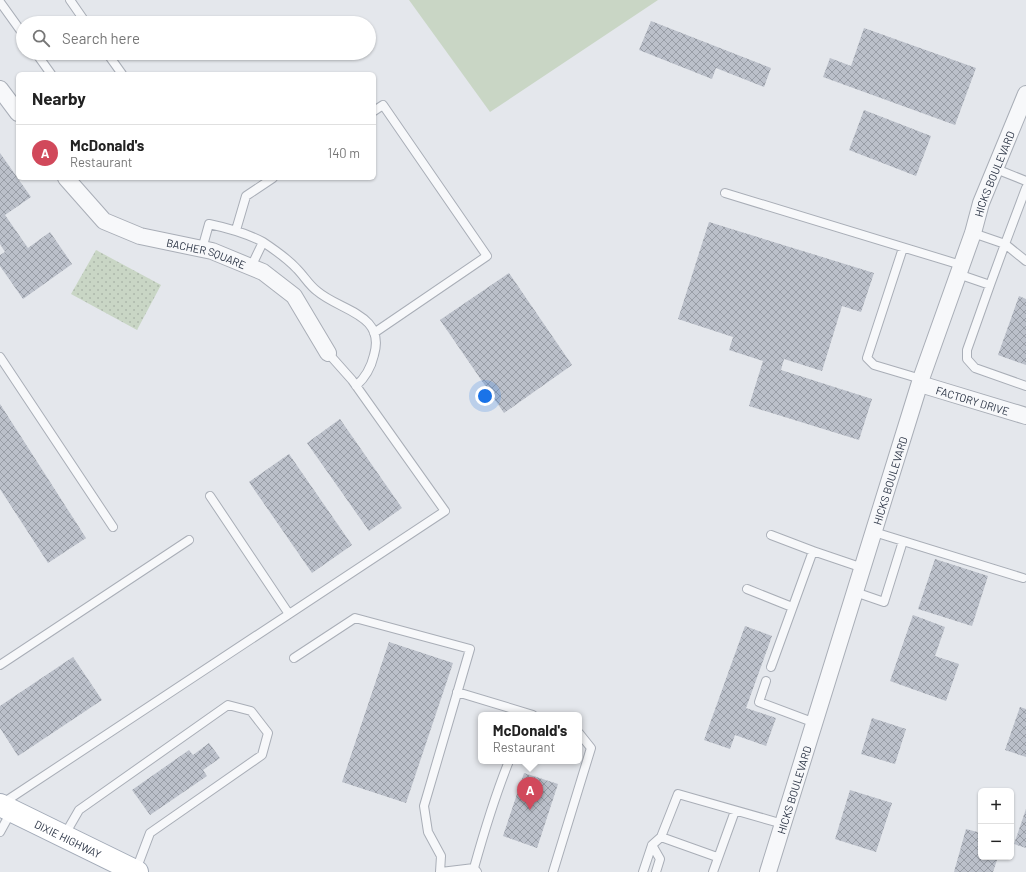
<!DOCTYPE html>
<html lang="en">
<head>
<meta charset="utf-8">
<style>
  body { margin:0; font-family:Barlow,sans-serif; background:#f6f6f6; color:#222 }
  .controls { position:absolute; right:12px; bottom:12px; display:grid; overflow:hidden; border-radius:6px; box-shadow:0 1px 3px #0004 }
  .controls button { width:36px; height:36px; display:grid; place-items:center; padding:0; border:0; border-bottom:1px solid #e0e0e0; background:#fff; color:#222; font:20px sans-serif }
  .you { position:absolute; left:485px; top:396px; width:14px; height:14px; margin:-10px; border:3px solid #fff; border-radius:50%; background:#1a73e8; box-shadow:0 0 0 6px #1a73e833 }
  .badge { display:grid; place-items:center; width:26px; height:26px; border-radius:50%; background:#d1495b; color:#fff; font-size:13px; font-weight:700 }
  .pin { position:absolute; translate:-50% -33px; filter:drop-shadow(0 1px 2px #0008) }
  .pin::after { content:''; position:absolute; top:21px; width:14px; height:12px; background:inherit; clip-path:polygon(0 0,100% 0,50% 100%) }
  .popup { position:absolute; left:478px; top:712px; width:104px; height:52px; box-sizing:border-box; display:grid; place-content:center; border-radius:6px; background:#fff; filter:drop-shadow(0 1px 3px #0005); font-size:13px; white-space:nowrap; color:#767676 }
  .popup b { font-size:15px; color:#222 }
  .popup::after { content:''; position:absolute; left:50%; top:100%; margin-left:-8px; border:8px solid transparent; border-top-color:#fff }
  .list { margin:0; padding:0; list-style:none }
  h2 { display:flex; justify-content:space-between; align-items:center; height:52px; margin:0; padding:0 16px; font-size:17px }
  h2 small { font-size:13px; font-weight:400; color:#767676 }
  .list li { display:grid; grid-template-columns:26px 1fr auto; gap:12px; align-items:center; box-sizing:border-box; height:56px; padding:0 16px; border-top:1px solid #e0e0e0 }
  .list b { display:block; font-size:15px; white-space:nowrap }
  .list p { margin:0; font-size:13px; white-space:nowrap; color:#767676 }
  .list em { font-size:13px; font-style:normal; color:#767676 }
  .icon { flex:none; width:22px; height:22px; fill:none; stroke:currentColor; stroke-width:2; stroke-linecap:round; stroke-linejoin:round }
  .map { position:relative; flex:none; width:1026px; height:872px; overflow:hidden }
  .search { position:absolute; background:#fff; box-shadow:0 1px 3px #0004; left:16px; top:16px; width:360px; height:44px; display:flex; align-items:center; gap:10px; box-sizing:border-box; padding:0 14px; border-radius:22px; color:#767676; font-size:15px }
  .panel { position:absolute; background:#fff; box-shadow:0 1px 3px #0004; left:16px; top:72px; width:360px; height:108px; border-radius:6px }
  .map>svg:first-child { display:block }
</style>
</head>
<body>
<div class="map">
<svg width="1026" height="872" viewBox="0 0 1026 872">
  <defs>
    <pattern id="park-dots" width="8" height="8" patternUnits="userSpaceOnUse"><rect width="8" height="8" fill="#c9d6c5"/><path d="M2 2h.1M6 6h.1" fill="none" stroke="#adb8ab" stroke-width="1.8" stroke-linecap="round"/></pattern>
    <pattern id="building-cross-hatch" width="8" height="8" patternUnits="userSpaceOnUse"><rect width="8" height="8" fill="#bbc0ca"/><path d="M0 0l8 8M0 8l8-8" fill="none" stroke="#989da6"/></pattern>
  </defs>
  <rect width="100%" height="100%" fill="#e4e7ec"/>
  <path fill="url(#park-dots)" d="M96 250 161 285 137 330 71 294Z"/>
  <path fill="#c9d6c5" d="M409 0H658L490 112Z"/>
  <path fill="url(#building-cross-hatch)" d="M651 21 771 68 764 87 716 68 712 79 639 50Z
    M864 28 976 68 955 125 823 77 830 58 851 66Z
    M864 110 931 136 916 176 849 150Z
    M0 153 31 197 5 215 28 248 50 232 72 264 23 299 0 266V255L5 252 0 244Z
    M709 222 874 273 861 312 842 306 822 371 784 359 781 370 872 399 859 440 749 406 763 361 729 350 733 337 678 319Z
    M509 273 572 365 504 413 440 320Z
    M1019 296 1026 299V365L998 355Z
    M0 404 86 538 48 563 0 489Z
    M340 419 402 508 369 531 307 443Z
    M289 454 352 545 312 573 249 482Z
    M935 559 988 576 972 626 918 609Z
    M913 615 945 627 935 656 959 664 946 701 890 681Z
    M745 626 772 636 746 708 776 718 766 746 735 735 730 749 704 740Z
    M389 642 453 663 406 803 342 782Z
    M73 657 102 700 18 756 0 728V706Z
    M1020 707 1026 709V757L1005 750Z
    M872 718 906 729 895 764 861 754Z
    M209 743 220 758 203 770 207 776 150 815 132 790 189 750 193 755Z
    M524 773 558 784 537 848 503 836Z
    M850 790 892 803 876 852 835 839Z
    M1026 809V848L1014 844Z
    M966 829 981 833V857H998L993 872H954Z"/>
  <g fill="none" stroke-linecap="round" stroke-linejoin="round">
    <defs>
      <path id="lane" d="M70 0 86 23
        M0 2 23 34
        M36 53 51 74
        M107 53 122 74
        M374 111 383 105 487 256 374 333
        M996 169 1026 181
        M725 193 961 265
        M236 230 246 196 273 178
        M973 233 1005 244 1026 188
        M263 242C275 250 287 258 297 269 304 276 309 285 317 291 340 311 386 314 374 355 371 368 366 377 356 386
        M903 248 867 358 874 365 921 379
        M202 249 209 224C228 228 246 233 263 242L251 267
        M958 274 990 285 1005 244 1026 261
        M990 285 967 350V359L975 368 1026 386
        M0 357 113 527
        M210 496 289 614
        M874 532 1023 578
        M771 535 813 551
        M747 589 792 607
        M855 592 884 602 903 541
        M294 658 355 618 470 649 424 806 428 832 441 856 440 872
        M0 665 189 540
        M771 667 813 551 863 568
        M766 681 759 702 815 723
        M457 692 533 715
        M3 803 445 511 352 380 328 353
        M0 832 11 812
        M64 836 79 810 228 705 251 711 268 733 262 755 150 833 136 870
        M661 837 717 857
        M652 845 660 859 656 872
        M441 872 474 868
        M477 872 474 868C484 832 495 796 509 761
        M553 872 591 748 579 733
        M643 872 652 845 661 837 678 794 783 824
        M713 872 735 811"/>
      <g id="street">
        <path d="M0 89 18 113"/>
        <path id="s1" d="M66 178 104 221 140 236 212 251 263 272 294 296 328 353"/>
        <path id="s2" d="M920 384 1026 416"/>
        <path id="s3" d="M768 872 921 379 973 233 981 203 1026 94"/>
      </g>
      <g id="primary">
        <path id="s4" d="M0 805 137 872"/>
      </g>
    </defs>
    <use href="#lane" stroke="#a9aeb7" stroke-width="10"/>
    <use href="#street" stroke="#a9aeb7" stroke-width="18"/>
    <use href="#primary" stroke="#a3abb8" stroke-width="24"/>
    <use href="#lane" stroke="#f7f8fa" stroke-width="8"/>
    <use href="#street" stroke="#f7f8fa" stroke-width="16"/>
    <use href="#primary" stroke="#fff" stroke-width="22"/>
  </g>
  <g text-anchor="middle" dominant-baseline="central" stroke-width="4" stroke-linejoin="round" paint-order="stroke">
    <g font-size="11" fill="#2b3445" stroke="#f4f6f9">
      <text stroke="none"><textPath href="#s3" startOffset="734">HICKS BOULEVARD</textPath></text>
      <text stroke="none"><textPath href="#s1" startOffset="165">BACHER SQUARE</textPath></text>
      <text stroke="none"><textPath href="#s2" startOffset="55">FACTORY DRIVE</textPath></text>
      <text stroke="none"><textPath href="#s3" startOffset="410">HICKS BOULEVARD</textPath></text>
      <text stroke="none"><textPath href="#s3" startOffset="86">HICKS BOULEVARD</textPath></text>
      <text stroke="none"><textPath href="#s4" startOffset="76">DIXIE HIGHWAY</textPath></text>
    </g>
  </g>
</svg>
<div class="controls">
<button>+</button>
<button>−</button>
</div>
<div class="you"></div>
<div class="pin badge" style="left:530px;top:810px">A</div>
<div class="popup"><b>McDonald's</b>Restaurant</div>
<div class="search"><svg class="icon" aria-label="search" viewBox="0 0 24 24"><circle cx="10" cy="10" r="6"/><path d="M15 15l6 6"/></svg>Search here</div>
<section class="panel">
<h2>Nearby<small></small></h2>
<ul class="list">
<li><span class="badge">A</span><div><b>McDonald's</b><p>Restaurant</p></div><em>140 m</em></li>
</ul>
</section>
</div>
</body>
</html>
